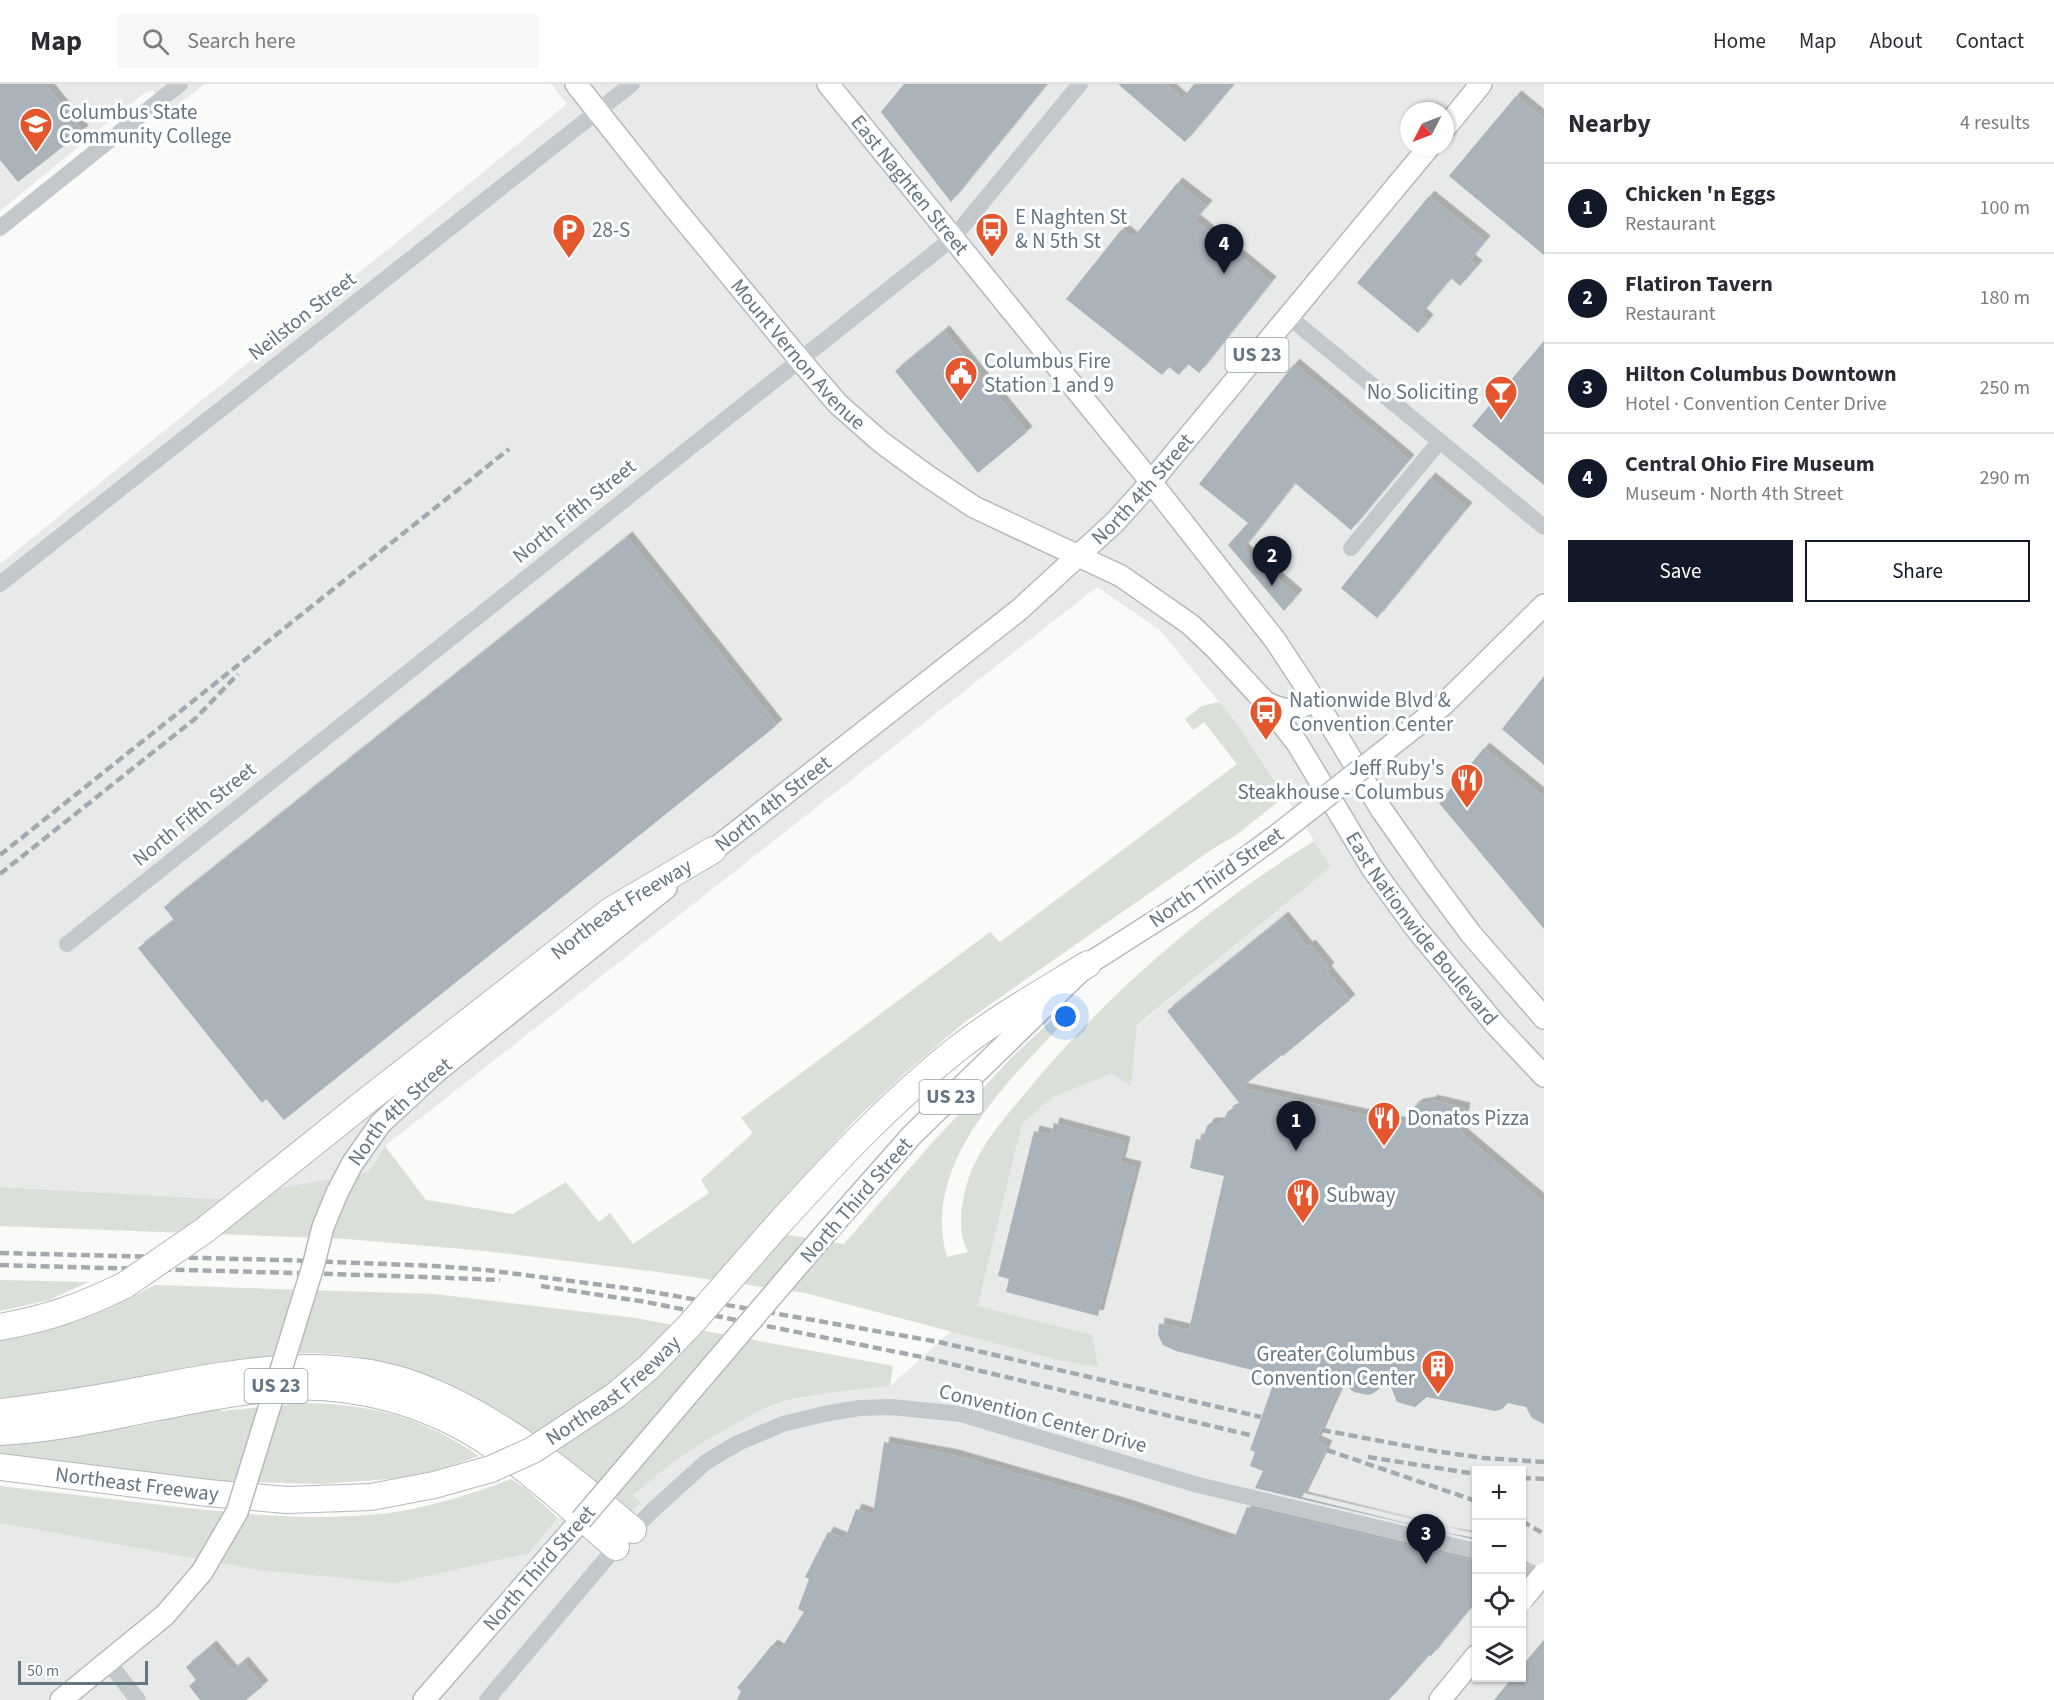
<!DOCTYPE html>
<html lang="en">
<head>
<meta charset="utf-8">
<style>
  body { margin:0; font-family:"Source Sans 3",sans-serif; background:#f7f7f7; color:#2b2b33 }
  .controls { position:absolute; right:18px; bottom:18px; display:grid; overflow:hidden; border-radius:0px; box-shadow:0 2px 4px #0004 }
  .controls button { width:54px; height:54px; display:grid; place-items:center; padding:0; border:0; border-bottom:2px solid #e1e1e2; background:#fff; color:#2b2b33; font:30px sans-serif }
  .compass { position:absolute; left:1400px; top:18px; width:54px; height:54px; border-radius:50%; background:#fff; box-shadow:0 2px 4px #0004; rotate:228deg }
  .scale { position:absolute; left:18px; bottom:15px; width:130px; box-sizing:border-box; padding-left:6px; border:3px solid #657683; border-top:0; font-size:16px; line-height:21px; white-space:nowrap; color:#657683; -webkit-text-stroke:4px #fff; paint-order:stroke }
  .you { position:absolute; left:1066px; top:933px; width:21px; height:21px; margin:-15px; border:4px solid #fff; border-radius:50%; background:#1a73e8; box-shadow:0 0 0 9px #1a73e833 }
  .badge { display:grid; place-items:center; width:39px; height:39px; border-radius:50%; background:#111827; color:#fff; font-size:20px; font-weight:700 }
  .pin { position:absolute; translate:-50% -50px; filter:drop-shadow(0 2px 3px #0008) }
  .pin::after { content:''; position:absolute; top:32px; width:21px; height:18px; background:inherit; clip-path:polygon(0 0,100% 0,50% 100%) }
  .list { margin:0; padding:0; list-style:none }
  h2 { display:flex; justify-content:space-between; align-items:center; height:78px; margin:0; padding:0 24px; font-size:26px }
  h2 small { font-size:20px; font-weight:400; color:#7c7c81 }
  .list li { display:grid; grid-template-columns:39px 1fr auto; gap:18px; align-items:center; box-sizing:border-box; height:90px; padding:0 24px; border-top:2px solid #e1e1e2 }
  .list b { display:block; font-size:22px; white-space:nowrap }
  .list p { margin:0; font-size:20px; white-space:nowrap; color:#7c7c81 }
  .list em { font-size:20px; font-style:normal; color:#7c7c81 }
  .actions { display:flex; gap:12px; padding:18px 24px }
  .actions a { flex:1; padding:14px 0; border:2px solid #111827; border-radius:0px; text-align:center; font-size:21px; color:#111827 }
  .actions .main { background:#111827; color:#fff }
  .icon { flex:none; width:33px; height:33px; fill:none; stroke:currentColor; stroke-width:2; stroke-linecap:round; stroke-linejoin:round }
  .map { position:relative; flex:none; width:1544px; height:1616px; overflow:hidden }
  header { display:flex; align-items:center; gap:36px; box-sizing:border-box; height:84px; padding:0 30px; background:#fff; border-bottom:2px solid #e1e1e2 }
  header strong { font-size:28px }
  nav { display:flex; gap:33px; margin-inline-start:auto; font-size:21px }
  .search { width:420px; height:54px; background:#f7f7f7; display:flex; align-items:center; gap:15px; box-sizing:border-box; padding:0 21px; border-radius:0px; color:#7c7c81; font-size:22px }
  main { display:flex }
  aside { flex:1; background:#fff }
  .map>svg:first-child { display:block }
</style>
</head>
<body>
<header>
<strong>Map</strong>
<div class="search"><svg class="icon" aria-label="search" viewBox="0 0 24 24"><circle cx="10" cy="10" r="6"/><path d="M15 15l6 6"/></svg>Search here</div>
<nav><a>Home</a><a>Map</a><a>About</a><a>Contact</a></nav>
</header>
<main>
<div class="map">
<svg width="1544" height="1616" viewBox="0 0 1544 1616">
  <defs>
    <filter id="shadow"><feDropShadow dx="5.5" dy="-5.5" stdDeviation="0" flood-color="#0004"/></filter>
  </defs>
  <rect width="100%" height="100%" fill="#fafaf8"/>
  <path fill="#e8e9e9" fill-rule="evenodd" d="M0 0H205L170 27 152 6 143 10 0 127Z
    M551 0H1544V1616H0V1439L258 1486 529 1469 558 1434 631 1427 633 1412 664 1384 706 1355 755 1329 783 1318 822 1310 890 1302 978 1223 1022 1040 1053 1013 1112 988 1131 1001 1137 942 1331 783 1264 679 1238 641 1160 546 1097 503 385 1062 370 1088 219 1115 0 1103V480L567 20ZM1409 27H1445V63H1409ZM1476 1386H1522V1594H1476Z"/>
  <path fill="#dadfd7" d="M1219 618 1238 641 1285 712 1235 752 1214 764 965 938 905 989 854 1037 755 1146 844 1160 931 1060 1012 973 1067 922 1073 929C1014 991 919 1078 947 1173L968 1168C966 1163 963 1157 962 1151 959 1133 963 1111 969 1093 980 1061 1006 1032 1027 1007 1108 909 1206 824 1314 757L1331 783 1137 941 1131 1002 1112 989 1053 1013 1022 1040 978 1222 1092 1251 1098 1283 1063 1277 805 1209 658 1188 485 1167 347 1155 0 1142V1103L219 1115 369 1088 385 1062 426 1116 513 1130 566 1098 599 1138 610 1129 633 1160 709 1109 701 1096 753 1049 741 1034 990 848 1000 858 1237 680 1204 638 1193 646 1185 635 1202 622Z
    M0 1196 89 1198 49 1216 0 1227Z
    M155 1201 434 1210 636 1234 893 1282 890 1302C855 1306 820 1309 785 1317 769 1322 753 1330 739 1338 698 1359 667 1381 633 1412L641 1419 631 1427C577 1382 522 1335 458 1304 437 1293 413 1287 390 1280 356 1271 321 1267 287 1270 255 1273 224 1279 193 1285 128 1296 65 1309 0 1314V1257C56 1249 106 1227 155 1201Z
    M303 1319C373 1320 421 1333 479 1372L441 1385 403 1394 321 1400 218 1397 0 1371V1361L79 1352 144 1341 219 1323 221 1327Z
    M511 1395 525 1404 558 1434 529 1469 396 1499 258 1486 0 1439V1402C54 1408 108 1415 162 1421 237 1430 314 1438 389 1429 430 1423 472 1410 511 1395Z"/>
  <path fill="#aab3b9" filter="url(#shadow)" d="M0 0H45L83 47 18 98 0 76Z
    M904 0H1047L951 118 881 28Z
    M1118 0H1165L1182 15 1194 0H1234L1185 58Z
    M1516 12 1544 35V171L1449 92Z
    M1177 99 1207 122 1195 136 1271 198 1199 289 1188 280 1179 291 1169 283 1162 291 1066 215 1122 145 1133 154Z
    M1429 112 1485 157 1470 176 1477 182 1460 202 1451 194 1421 230 1428 236 1418 249 1357 199Z
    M944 247 1027 348 978 389 895 287Z
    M1544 257V401L1472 342Z
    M1294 280 1409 376 1351 446 1295 399 1243 465 1297 511 1284 527 1228 461 1248 439 1199 400Z
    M1430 394 1467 424 1377 534 1341 504Z
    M627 453 777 641 284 1036 266 1015 262 1019 138 864 174 836 164 823Z
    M1544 592V681L1502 645Z
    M1484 664 1544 713V845L1439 719Z
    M1283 833 1307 863 1310 861 1329 884 1326 887 1350 916 1283 972 1282 971 1241 1004 1407 1040 1412 1024 1418 1020 1431 1018V1016L1465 1024 1460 1048 1544 1119V1340L1532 1334 1526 1323 1508 1319 1502 1325 1495 1327 1427 1313 1415 1323 1397 1318 1389 1298 1372 1310 1368 1311 1354 1308 1342 1299 1316 1357 1327 1362 1302 1413 1442 1448 1476 1454V1456L1255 1404 1263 1387 1250 1382 1255 1368 1250 1366 1276 1292 1176 1267 1163 1261 1158 1251 1159 1239 1189 1246 1224 1092 1190 1084 1196 1055 1202 1056 1207 1042 1210 1039H1222L1228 1027 1241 1021 1167 927Z
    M1054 1039 1125 1058 1120 1079 1136 1083 1098 1232 1006 1208 1009 1195 998 1192 1034 1047 1051 1051Z
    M884 1358 953 1371 1126 1421 1233 1457 1247 1423 1476 1477V1517L1431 1572 1429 1571 1389 1616H737L741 1607 737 1604 772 1561 780 1566 804 1528 798 1525 809 1495 805 1493 828 1448 845 1455 856 1425 873 1431Z
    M1544 1556V1616H1494L1513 1593H1521V1583Z
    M211 1562 232 1587 243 1578 263 1602 246 1616H200L189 1602 196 1596 186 1583Z"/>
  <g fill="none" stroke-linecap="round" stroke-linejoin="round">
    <defs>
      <g id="major">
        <path id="s1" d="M576 0 672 121 800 276 838 320 881 358 926 391 974 423 1121 492 1191 541 1217 566 1265 618 1297 659 1372 784 1414 842 1495 940 1544 992"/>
        <path id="s2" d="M828 0 1151 398 1275 556 1329 638 1381 725 1428 792 1471 850 1544 934"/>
        <path d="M1445 44 1481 0"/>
        <path d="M1265 618C1287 629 1295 628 1315 616"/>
        <path d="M1407 649 1443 621 1544 521"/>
        <path id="s3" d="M702 775 1019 526 1115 438 1151 398 1429 63"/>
        <path id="s4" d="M337 1109 352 1080 380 1040 436 988 666 804"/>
        <path d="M823 1152 912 1051 1088 880 1187 817 1276 752"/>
        <path d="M61 1616 165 1531 202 1488"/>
        <path d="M424 1616 581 1436"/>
        <path d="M1440 1616 1476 1572"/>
      </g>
      <g id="highway">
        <path d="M775 1144C833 1080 889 1019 957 965 998 933 1044 907 1088 880"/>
        <path id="s5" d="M205 1146 365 1018 610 827 713 766"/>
        <path d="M0 1243C49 1234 80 1223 125 1201"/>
        <path d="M0 1328C42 1323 84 1317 126 1309 222 1291 323 1267 418 1302 500 1333 567 1390 633 1446"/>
        <path d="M0 1348C92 1343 182 1313 274 1304 348 1296 432 1319 493 1362 537 1392 576 1429 616 1463"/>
        <path id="s6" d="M0 1383 208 1409 287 1416 371 1413 434 1401 491 1385"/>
      </g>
    </defs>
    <use href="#major" stroke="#b5babe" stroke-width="24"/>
    <use href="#highway" stroke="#b4b9bd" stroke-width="28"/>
    <path stroke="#c3c8cc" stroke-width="16" d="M0 144 180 0
      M1289 233 1544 443
      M1351 464 1440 357
      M0 500 632 0
      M67 860 953 154 1080 0
      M1522 1484 1544 1495
      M108 1578 138 1616
      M487 1616 616 1463 654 1425 706 1378 738 1359 783 1340 824 1330 859 1324 891 1323 961 1330 1198 1401 1476 1467"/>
    <use href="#major" stroke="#fff" stroke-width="21"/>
    <use href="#highway" stroke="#fff" stroke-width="26"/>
    <path stroke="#a2aab0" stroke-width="4.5" stroke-dasharray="9 4.5" stroke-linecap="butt" d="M0 771 509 365
      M0 790 196 634 238 590
      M0 1169 283 1176 435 1182 486 1186 641 1206 939 1258 1261 1333
      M0 1181C167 1186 333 1189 500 1196
      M541 1202 646 1218 922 1273 1254 1352
      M1322 1346 1434 1367 1484 1374 1544 1378
      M1327 1366 1476 1417
      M1368 1373 1476 1390
      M1522 1394 1544 1395
      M1522 1437 1544 1450"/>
    <defs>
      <path id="major-bridge" d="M1276 752 1407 649
        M581 1436 823 1152
        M202 1488 237 1428 314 1179 323 1143 337 1109
        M1522 1516 1544 1489"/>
      <g id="highway-bridge">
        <path d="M125 1201 205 1146"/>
        <path id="s7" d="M491 1385 533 1366 616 1311 649 1283 690 1241 775 1144"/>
      </g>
    </defs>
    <use href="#major-bridge" stroke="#b5babe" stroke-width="24" stroke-linecap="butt"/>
    <use href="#highway-bridge" stroke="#b4b9bd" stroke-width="28" stroke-linecap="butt"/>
    <use href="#major-bridge" stroke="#fff" stroke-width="21"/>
    <use href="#highway-bridge" stroke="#fff" stroke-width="26"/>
  </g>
  <defs>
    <symbol id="university-pin" viewBox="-11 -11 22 30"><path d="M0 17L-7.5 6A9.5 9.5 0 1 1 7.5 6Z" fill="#e4572e" stroke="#fff"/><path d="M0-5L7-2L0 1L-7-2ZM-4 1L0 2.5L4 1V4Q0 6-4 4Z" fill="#fff"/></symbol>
    <symbol id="bus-pin" viewBox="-11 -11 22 30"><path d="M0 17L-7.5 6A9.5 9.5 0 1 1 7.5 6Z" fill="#e4572e" stroke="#fff"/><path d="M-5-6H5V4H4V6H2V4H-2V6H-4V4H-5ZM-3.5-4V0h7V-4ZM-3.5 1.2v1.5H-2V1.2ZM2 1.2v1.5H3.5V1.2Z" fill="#fff"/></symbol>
    <symbol id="parking-pin" viewBox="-11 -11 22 30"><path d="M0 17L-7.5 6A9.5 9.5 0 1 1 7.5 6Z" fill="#e4572e" stroke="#fff"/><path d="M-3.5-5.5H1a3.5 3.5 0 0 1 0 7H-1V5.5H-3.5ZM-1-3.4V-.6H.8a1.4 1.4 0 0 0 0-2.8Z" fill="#fff"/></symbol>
    <symbol id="civic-pin" viewBox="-11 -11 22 30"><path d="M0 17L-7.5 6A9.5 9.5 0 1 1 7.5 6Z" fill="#e4572e" stroke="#fff"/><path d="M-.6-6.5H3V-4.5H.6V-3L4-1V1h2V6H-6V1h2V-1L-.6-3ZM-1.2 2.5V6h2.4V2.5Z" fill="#fff"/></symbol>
    <symbol id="bar-pin" viewBox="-11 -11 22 30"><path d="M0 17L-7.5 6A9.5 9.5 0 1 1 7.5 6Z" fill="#e4572e" stroke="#fff"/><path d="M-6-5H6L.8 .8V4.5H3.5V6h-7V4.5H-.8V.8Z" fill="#fff"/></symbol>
    <symbol id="restaurant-pin" viewBox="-11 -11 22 30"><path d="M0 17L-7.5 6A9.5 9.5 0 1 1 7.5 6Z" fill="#e4572e" stroke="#fff"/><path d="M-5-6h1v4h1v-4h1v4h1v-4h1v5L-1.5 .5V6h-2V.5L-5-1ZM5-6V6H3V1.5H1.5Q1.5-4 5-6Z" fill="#fff"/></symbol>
    <symbol id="building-pin" viewBox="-11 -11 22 30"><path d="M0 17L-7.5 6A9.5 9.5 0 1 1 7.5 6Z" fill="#e4572e" stroke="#fff"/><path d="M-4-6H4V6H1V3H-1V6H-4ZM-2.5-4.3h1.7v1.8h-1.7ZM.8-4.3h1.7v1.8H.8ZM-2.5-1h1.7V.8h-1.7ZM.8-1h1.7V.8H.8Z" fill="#fff"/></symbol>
  </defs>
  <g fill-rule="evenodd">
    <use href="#university-pin" x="17" y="21" width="38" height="52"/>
    <use href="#bus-pin" x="973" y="126" width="38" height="52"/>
    <use href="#parking-pin" x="550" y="127" width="38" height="52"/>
    <use href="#civic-pin" x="942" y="270" width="38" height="52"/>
    <use href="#bar-pin" x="1482" y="289" width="38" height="52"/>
    <use href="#bus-pin" x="1247" y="609" width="38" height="52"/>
    <use href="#restaurant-pin" x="1448" y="677" width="38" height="52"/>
    <use href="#restaurant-pin" x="1365" y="1015" width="38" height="52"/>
    <use href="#restaurant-pin" x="1284" y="1092" width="38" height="52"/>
    <use href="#building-pin" x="1419" y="1263" width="38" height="52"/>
  </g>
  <g text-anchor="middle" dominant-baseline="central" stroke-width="6" stroke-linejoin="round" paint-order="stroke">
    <g fill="#fff" stroke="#939fa8" stroke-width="1.5">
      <rect x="1225.5" y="254" width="63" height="34" rx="4.5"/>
      <rect x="919.5" y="996" width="63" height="34" rx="4.5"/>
      <rect x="244.5" y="1285" width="63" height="34" rx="4.5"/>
    </g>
    <g font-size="20" font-weight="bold" fill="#657683">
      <text x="1257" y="271">US 23</text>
      <text x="951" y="1013">US 23</text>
      <text x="276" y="1302">US 23</text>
    </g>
    <g font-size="21" fill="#657683" stroke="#fff" text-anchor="start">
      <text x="59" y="28">Columbus State<tspan x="59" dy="24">Community College</tspan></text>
      <text x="1015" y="133">E Naghten St<tspan x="1015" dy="24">&amp; N 5th St</tspan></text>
      <text x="592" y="146">28-S</text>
      <text x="984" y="277">Columbus Fire<tspan x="984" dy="24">Station 1 and 9</tspan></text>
      <text x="1478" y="308" text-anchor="end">No Soliciting</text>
      <text x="1289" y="616">Nationwide Blvd &amp;<tspan x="1289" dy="24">Convention Center</tspan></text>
      <text x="1444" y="684" text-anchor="end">Jeff Ruby's<tspan x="1444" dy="24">Steakhouse - Columbus</tspan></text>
      <text x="1407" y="1034">Donatos Pizza</text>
      <text x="1326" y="1111">Subway</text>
      <text x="1415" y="1270" text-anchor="end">Greater Columbus<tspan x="1415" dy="24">Convention Center</tspan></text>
    </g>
    <g font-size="21" fill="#657683" stroke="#fff">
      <text stroke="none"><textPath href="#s2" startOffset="130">East Naghten Street</textPath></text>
      <text transform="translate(302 232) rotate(-38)">Neilston Street</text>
      <text stroke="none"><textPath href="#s1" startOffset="350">Mount Vernon Avenue</textPath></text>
      <text stroke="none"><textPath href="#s3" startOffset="576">North 4th Street</textPath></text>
      <text transform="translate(574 427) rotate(-39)">North Fifth Street</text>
      <text stroke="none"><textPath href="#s3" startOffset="90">North 4th Street</textPath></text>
      <text transform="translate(194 730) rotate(-39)">North Fifth Street</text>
      <text transform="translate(1216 793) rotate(-35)">North Third Street</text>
      <text stroke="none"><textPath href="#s5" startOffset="526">Northeast Freeway</textPath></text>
      <text stroke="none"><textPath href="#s1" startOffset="1215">East Nationwide Boulevard</textPath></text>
      <text stroke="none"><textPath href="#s4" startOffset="104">North 4th Street</textPath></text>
      <text transform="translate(856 1116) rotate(-49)">North Third Street</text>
      <text stroke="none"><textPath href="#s7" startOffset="146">Northeast Freeway</textPath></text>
      <text transform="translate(1043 1334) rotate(15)">Convention Center Drive</text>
      <text stroke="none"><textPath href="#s6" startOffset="138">Northeast Freeway</textPath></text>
      <text transform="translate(539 1484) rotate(-49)">North Third Street</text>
    </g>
  </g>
</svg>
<div class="controls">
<button>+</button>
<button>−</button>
<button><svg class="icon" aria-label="locate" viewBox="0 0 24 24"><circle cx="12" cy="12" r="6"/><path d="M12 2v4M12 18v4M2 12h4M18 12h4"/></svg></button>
<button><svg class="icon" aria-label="layers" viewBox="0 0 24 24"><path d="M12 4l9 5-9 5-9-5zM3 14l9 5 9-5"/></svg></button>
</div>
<svg class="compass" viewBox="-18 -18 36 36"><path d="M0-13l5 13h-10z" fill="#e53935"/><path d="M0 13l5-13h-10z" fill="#7c7c81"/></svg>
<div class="scale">50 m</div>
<div class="you"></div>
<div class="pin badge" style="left:1296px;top:1067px">1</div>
<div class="pin badge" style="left:1272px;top:502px">2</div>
<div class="pin badge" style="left:1426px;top:1480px">3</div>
<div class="pin badge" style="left:1224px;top:190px">4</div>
</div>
<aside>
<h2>Nearby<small>4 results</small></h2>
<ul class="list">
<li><span class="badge">1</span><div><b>Chicken 'n Eggs</b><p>Restaurant</p></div><em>100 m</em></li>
<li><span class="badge">2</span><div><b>Flatiron Tavern</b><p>Restaurant</p></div><em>180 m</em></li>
<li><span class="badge">3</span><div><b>Hilton Columbus Downtown</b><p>Hotel · Convention Center Drive</p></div><em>250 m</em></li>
<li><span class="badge">4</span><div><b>Central Ohio Fire Museum</b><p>Museum · North 4th Street</p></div><em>290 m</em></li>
</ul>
<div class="actions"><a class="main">Save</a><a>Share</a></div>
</aside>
</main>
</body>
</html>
